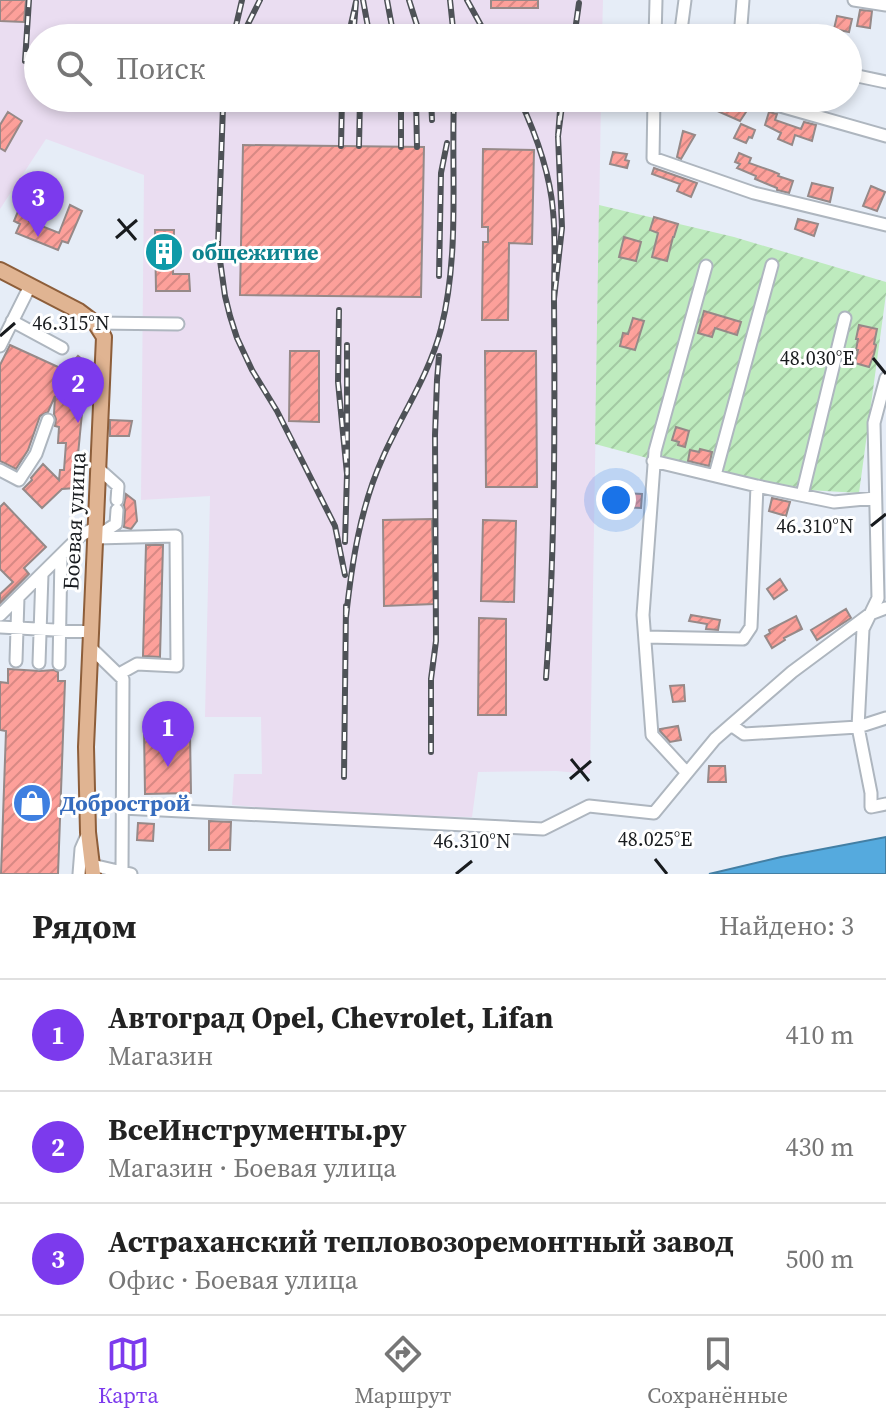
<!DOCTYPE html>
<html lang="ru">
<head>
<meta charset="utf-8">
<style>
  body { margin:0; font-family:"Source Serif 4",serif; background:#f2f2f2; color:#222 }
  .you { position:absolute; left:616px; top:500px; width:28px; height:28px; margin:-20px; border:6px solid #fff; border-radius:50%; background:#1a73e8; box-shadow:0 0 0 12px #1a73e833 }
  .badge { display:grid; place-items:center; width:52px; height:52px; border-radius:50%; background:#7c3aed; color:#fff; font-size:26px; font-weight:700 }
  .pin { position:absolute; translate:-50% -66px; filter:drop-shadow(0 2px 4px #0008) }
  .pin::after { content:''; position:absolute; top:42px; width:28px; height:24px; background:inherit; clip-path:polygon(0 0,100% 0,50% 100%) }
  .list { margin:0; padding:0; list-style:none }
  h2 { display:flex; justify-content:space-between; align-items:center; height:104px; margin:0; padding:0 32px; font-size:34px }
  h2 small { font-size:26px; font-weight:400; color:#767676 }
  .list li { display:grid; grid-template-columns:52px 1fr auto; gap:24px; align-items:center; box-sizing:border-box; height:112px; padding:0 32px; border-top:2px solid #e0e0e0 }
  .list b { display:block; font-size:30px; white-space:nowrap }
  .list p { margin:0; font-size:26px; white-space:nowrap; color:#767676 }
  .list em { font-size:26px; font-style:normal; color:#767676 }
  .icon { flex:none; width:44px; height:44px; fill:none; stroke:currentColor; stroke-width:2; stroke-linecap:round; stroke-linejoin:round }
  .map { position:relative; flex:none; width:886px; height:874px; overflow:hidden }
  .search { position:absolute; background:#fff; box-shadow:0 4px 12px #0003; left:24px; right:24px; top:24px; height:88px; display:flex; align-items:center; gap:20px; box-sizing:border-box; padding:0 28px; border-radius:44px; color:#767676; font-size:30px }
  .sheet { height:440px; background:#fff }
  nav { display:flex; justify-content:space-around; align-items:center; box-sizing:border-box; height:112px; border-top:2px solid #e0e0e0; background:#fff; font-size:22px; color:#767676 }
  nav a { display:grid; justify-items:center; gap:4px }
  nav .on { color:#7c3aed }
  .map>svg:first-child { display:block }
</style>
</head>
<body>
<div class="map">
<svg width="886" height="874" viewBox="0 0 886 874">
  <defs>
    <pattern id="garden-furrows" width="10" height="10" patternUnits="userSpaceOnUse" patternTransform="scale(2)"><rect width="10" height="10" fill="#beebbe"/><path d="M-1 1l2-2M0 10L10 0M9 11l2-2" fill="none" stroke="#a3c9a3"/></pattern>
    <pattern id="building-hatch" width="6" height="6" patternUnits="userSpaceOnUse" patternTransform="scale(2)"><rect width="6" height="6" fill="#fda09a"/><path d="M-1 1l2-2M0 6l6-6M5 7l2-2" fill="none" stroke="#d88984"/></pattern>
  </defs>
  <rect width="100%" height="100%" fill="#e6edf7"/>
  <path fill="#eaddf1" d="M0 0H603L602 38H38V98H601L590 774 556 771 478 772 472 817 346 815 232 805 234 774H262L261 717H205L210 496 141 500 144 175 46 139 0 209Z"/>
  <path fill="url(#garden-furrows)" d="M599 205 734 237 886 282V294L859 493 808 490 800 492 651 459 595 444Z"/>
  <path fill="#55aade" stroke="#437fa4" stroke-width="2" d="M886 837V874H709L781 857Z"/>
  <path fill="url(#building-hatch)" stroke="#968988" stroke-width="2" d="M0 0H26L24 22 0 21Z
    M491 0H538V8H491Z
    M860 10 872 11 870 28 857 26Z
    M837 16 852 19 849 32 834 29Z
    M720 98 744 100 750 106 740 121 715 110Z
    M8 112 22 121 5 151 0 148V125Z
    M769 112 777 114 775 120 801 129 804 122 816 125 812 141 795 135 792 145 778 139 781 133 765 125Z
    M741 124 755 130 752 138 749 137 746 143 734 138Z
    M683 131 695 135 681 159 677 157Z
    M243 145 424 147 421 297 240 295Z
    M483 149 534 150 532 244 509 243 508 320H482L483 242H488V227H482Z
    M613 152 627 154 625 160 629 161 627 168 610 164Z
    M739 153 751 158 749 163 772 171 779 174 778 176 793 181 789 193 777 190V188L755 179 756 176 737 168 740 164 735 162Z
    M654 168 697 183 691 197 677 191 680 184 652 174Z
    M812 183 833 188 830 202 808 196Z
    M871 186 885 192 877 211 863 206Z
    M28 187 41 193 29 221 59 233 70 205 82 211 68 243 62 241 58 250 16 233 20 224 14 221Z
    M654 217 678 224 674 237H673L667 261 652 257 658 233 650 230Z
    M798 219 818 224 814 236 795 229Z
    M155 230H174L173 274H189L190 291H156Z
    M624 237 641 242 636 261 619 257Z
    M704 311 741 322 737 335 715 328 712 337 698 333Z
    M633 318 644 321 635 350 620 346 623 333 628 334Z
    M859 325 877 329 874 344 876 345 874 354 869 367 855 363 858 350H856L858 339H856Z
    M10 345 69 372 71 364 78 356 88 364 78 380H82V413L77 465H75V488L62 489 42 508 23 489 32 480 31 478 43 464 59 480 60 470H64L66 443H58L59 427 55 426 56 419 54 414 55 396 48 412 40 416 28 450 16 469 0 461V365Z
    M290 351H319V422L289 421Z
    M485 351H536L537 487H486Z
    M110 420 132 421 129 436H110Z
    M676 427 689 431 685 447 678 445 679 442 672 440Z
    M700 449 712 452 709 466 688 461 690 450 699 452Z
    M623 493 642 494 641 508 622 507Z
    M126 494 135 501 137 521 131 529 124 527 125 511 124 505Z
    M772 498 790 502 786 516 769 511Z
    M4 503 46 547 24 568 29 574 0 603V594L13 582 0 569V507Z
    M432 519 434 604 384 606 383 520Z
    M483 520 516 521 514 602 481 601Z
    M146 545H163L160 657 143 656Z
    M780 579 787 590 774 599 767 589Z
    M846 609 851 618 817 640 811 630Z
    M691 615 720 620 718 630 706 629 707 624 689 621Z
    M796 616 802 629 784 638 785 640 772 648 765 636 770 633 769 630Z
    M479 618 506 619V715H478Z
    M8 669 40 671 54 670 58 672V681H65L58 874H1L6 731 0 730V682L8 683Z
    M684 685 685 701 673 702 670 686Z
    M678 726 681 740 670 742 660 731V729Z
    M172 727V734H190L191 793 145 794 144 728Z
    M709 766H725L726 782H708Z
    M209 821 231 822 230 850H209Z
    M138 823 154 824 153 841 137 840Z"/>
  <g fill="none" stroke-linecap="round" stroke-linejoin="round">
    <defs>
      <path id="minor" d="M854 0 886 5
        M655 38 656 0
        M680 38 685 0
        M740 38 743 0
        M848 74 886 82
        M654 98 653 158 754 193 886 225
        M752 98 886 136
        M12 321 62 348
        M95 323 178 324
        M0 346 30 286
        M886 378 874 423 878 598 863 629 858 727 871 793V807L886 804
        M653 461 757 486 834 502 875 498
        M99 469 118 486 117 500
        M0 470 19 480 36 454 48 420
        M715 475 772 265
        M802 495 845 318
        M96 537 116 524 117 510
        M95 538 176 536 177 666 137 664 119 674
        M0 615 80 536 96 527
        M0 627 92 632
        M645 637 743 639 751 627 757 486
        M91 648 123 679 122 872
        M16 661 18 597
        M39 663 42 574
        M59 664 61 555
        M731 725 744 734 858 727 886 718
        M687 773 652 735 643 615 655 451 706 266
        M122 808 543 829 589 806 654 813 715 739 731 725 792 672 870 614 886 608
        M92 865 131 874
        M79 874 81 849 88 833"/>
      <path id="major" d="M0 270 79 311 95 323 104 337 86 747 88 832 93 874"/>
    </defs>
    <use href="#minor" stroke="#aeb6bf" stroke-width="15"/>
    <use href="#major" stroke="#8d5e3a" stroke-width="18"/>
    <use href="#minor" stroke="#fff" stroke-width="11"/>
    <use href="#major" stroke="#e0b492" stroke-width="14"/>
    <defs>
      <path id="rail" d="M363 0 370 38
        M387 0 394 38
        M409 0 421 38
        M450 0 454 38
        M467 0 488 38
        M235 30 242 0
        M241 38 260 0
        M348 38 356 2 353 38
        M574 38 579 3
        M25 61 29 0
        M416 98 417 147
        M431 98 432 120
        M519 98C535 132 550 173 553 211 556 240 554 270 554 299L562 228 558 136
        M561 98 558 136 563 98
        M223 106 218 246 225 296 230 316 237 338 252 370 277 411 335 526 345 575
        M341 146 342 98
        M359 146 360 98
        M401 147V98
        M439 276 441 173 447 143
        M339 310 338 382 347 474V345
        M345 542 347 474
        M346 617C352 562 360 508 383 457 402 414 429 375 441 329 460 253 451 175 454 98
        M546 678C555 552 555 425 554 299
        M431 752V679L436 641 435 435 437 380 439 356
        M344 777 346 606"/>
    </defs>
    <use href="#rail" stroke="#4e5257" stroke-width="6"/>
    <use href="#rail" stroke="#fff" stroke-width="3" stroke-dasharray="9" stroke-linecap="butt"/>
  </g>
  <path fill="none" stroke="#181b1e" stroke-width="3" d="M118 219 136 240M116 238 137 220M0 336 15 323M873 358 886 374M871 526 886 514M571 759 589 781M570 779 591 761M655 859 667 874M456 874 472 861"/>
  <defs>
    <symbol id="building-disc" viewBox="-11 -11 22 22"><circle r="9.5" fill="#0f9aa8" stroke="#fff"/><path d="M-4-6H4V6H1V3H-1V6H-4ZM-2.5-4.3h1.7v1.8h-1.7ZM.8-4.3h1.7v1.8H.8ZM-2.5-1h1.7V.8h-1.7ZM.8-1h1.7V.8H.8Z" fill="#fff"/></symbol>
    <symbol id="shop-disc" viewBox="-11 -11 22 22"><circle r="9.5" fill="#3f7fe0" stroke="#fff"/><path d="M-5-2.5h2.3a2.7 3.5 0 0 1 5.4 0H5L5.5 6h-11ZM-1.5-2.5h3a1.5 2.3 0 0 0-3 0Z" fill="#fff"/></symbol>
  </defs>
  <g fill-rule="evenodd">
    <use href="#building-disc" x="142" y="230" width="44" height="44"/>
    <use href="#shop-disc" x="10" y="781" width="44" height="44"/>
  </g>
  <g text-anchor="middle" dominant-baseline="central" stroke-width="6" stroke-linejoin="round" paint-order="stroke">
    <g font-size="22" font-weight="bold" fill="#0d838f" stroke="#fff" text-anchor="start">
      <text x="192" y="252">общежитие</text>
    </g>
    <g font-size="22" fill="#181b1e" stroke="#fff">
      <text transform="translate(74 521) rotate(-87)">Боевая улица</text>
    </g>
    <g font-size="22" font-weight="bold" fill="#366cbe" stroke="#fff" text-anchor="start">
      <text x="60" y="803">Добрострой</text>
    </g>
  </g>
  <g font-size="20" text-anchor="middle" fill="#181b1e" stroke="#fff" stroke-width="6" stroke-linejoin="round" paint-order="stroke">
    <text x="71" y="330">46.315°N</text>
    <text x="817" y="365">48.030°E</text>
    <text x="815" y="533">46.310°N</text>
    <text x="655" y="846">48.025°E</text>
    <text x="472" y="848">46.310°N</text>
  </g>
</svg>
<div class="you"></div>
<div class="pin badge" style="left:168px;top:767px">1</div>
<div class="pin badge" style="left:78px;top:423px">2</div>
<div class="pin badge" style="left:38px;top:237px">3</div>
<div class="search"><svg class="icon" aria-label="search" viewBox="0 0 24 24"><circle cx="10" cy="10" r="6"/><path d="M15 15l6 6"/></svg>Поиск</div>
</div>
<section class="sheet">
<h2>Рядом<small>Найдено: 3</small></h2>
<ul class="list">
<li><span class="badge">1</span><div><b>Автоград Opel, Chevrolet, Lifan</b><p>Магазин</p></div><em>410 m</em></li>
<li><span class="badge">2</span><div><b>ВсеИнструменты.ру</b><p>Магазин · Боевая улица</p></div><em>430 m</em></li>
<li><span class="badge">3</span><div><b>Астраханский тепловозоремонтный завод</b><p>Офис · Боевая улица</p></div><em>500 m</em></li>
</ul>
</section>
<nav>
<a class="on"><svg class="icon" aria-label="map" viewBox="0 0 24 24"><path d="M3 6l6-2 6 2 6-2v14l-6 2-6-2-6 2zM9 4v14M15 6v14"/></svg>Карта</a>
<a><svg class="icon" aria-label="directions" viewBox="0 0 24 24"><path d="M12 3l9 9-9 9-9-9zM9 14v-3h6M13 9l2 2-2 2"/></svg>Маршрут</a>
<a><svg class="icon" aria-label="saved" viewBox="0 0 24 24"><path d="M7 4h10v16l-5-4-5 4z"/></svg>Сохранённые</a>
</nav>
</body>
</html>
